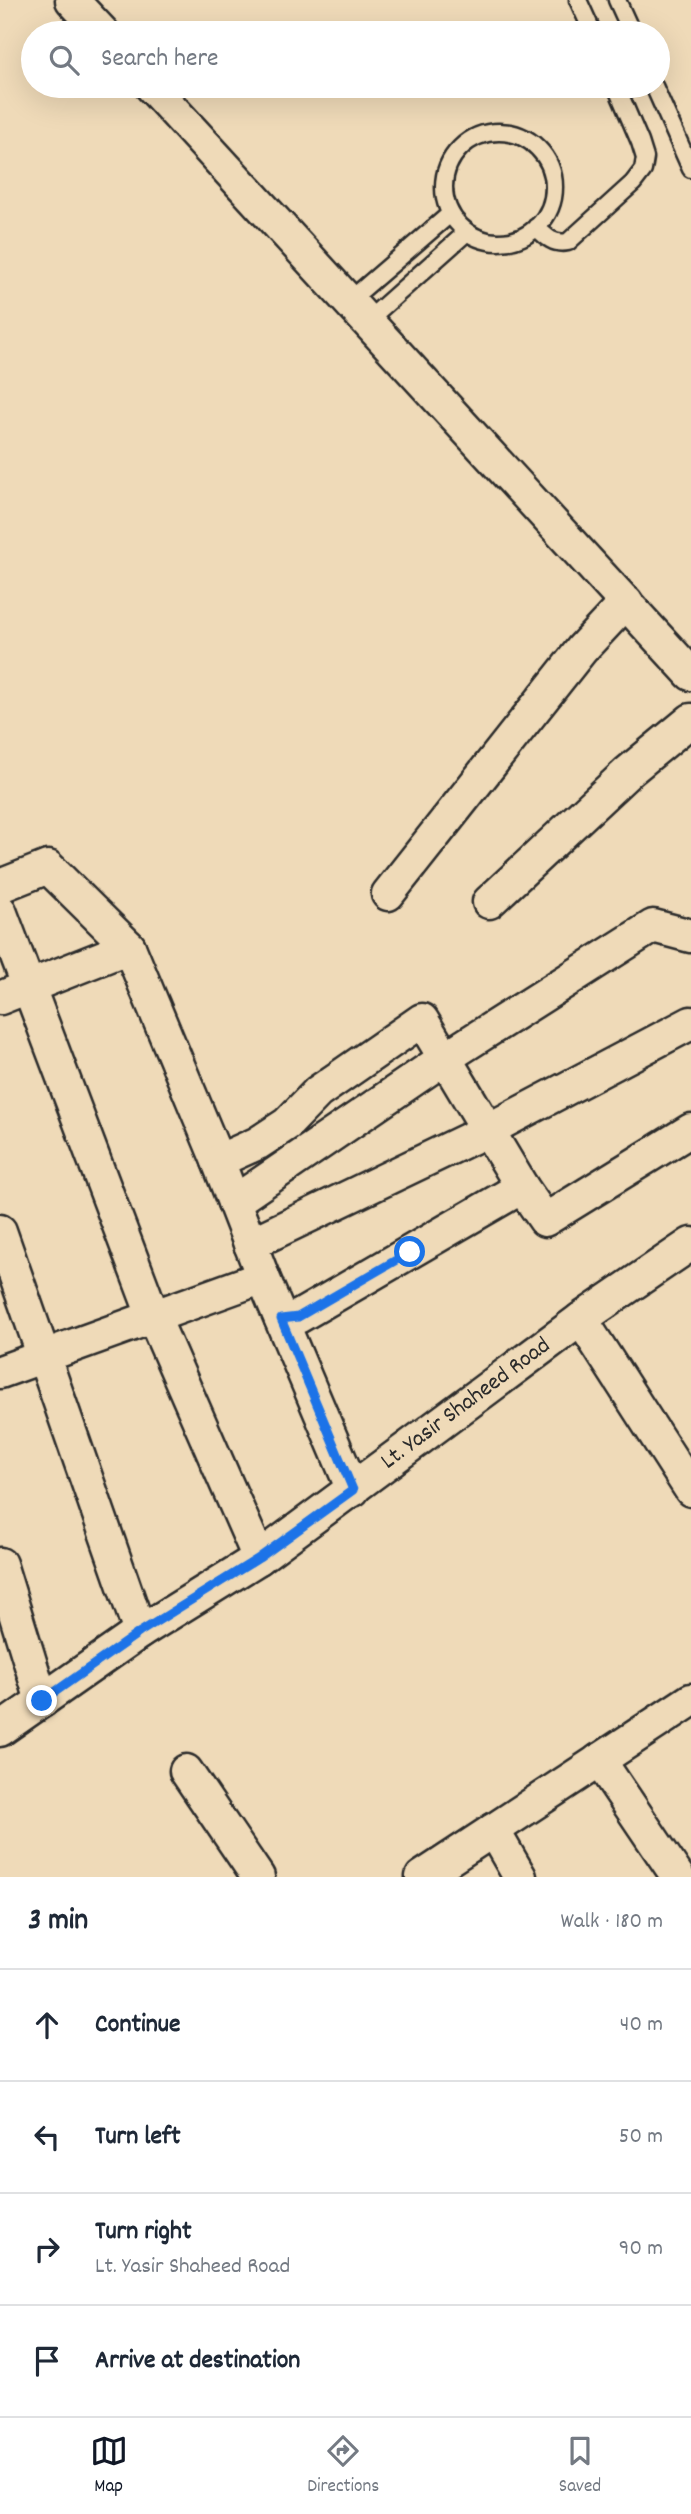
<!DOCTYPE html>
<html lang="en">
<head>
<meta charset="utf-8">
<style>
  body { margin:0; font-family:Dekko,sans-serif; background:#f6f6f7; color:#1f2937 }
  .stop { position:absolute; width:21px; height:21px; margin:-16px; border:5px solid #1a73e8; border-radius:50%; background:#fff }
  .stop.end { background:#1a73e8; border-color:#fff; box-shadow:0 2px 7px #0008 }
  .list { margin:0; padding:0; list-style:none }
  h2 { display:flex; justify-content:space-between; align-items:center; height:91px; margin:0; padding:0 28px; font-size:30px }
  h2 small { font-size:23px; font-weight:400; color:#747a83 }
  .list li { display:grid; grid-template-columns:46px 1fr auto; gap:21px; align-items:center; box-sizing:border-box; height:112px; padding:0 28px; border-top:2px solid #e0e1e3 }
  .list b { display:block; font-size:26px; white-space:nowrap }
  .list p { margin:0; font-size:23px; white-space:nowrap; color:#747a83 }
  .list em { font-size:23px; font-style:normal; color:#747a83 }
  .icon { flex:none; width:38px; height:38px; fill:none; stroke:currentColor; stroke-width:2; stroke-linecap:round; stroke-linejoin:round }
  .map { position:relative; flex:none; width:691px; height:1877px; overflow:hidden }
  .search { position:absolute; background:#fff; box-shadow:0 7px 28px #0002; left:21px; right:21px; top:21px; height:77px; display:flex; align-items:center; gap:18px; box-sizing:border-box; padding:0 24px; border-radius:38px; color:#747a83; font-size:26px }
  .sheet { height:539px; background:#fff }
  nav { display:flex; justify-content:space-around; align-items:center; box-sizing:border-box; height:98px; border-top:2px solid #e0e1e3; background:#fff; font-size:19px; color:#747a83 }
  nav a { display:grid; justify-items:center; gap:4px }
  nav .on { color:#111827 }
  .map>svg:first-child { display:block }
</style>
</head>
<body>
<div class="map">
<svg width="691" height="1877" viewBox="0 0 691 1877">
  <rect width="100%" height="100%" fill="#efdab8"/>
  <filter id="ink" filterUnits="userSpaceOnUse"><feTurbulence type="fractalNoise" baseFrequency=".0143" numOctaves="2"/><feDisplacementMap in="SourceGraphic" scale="14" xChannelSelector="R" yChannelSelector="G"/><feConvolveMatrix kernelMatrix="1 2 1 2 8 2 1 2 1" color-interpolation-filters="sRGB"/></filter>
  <g filter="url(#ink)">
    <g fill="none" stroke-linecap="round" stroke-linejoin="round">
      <defs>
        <path id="lane" d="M578 0 593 33
          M617 0 632 33
          M654 86 691 169
          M444 187a55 55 0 1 1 110 0a55 55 0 1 1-110 0Z
          M536 227C546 237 554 245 568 242L633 183 643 170 645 158 640 142 616 86
          M349 301 450 214
          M367 321 467 232"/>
        <g id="street">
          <path d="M72 0 103 33"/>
          <path d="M151 86 691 674"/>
          <path d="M0 886 48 867 129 947 218 1161"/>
          <path d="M388 894 582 649 626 602"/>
          <path d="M489 902 628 772 691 720"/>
          <path d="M0 911 154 1318 259 1558"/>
          <path d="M0 998 129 947"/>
          <path d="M234 1202 445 1058 653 926 691 936"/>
          <path d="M0 1231 140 1632"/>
          <path d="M250 1244 488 1130 691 1023"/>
          <path d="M281 1319 298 1317 522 1187"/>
          <path d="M581 1319 691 1490"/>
          <path d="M0 1372 263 1277"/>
          <path d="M353 1490 263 1277 218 1161 258 1143 287 1124 318 1092 422 1020 522 1187 545 1220 691 1130"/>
          <path d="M0 1564 42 1701"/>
          <path id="s1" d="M0 1730 140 1632 259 1558 581 1319 691 1244"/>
          <path d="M599 1760 678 1877"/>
          <path d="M186 1771 258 1877"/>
          <path d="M493 1830 520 1877"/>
          <path d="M422 1877 691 1700"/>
        </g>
      </defs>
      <use href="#lane" stroke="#2b2b2b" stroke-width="21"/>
      <use href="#street" stroke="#2b2b2b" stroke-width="37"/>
      <use href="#lane" stroke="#efdab8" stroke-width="16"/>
      <use href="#street" stroke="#efdab8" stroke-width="32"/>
    </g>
  </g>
  <g fill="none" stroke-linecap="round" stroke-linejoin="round" filter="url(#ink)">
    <path stroke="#1a73e8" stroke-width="9" d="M42 1701 140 1632 259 1558 353 1490 281 1319 298 1317 410 1252"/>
  </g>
  <g text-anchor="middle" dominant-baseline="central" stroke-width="7" stroke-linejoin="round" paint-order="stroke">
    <g font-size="24" fill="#2b2b2b" stroke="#efdab8">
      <text stroke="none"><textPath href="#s1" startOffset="569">Lt. Yasir Shaheed Road</textPath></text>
    </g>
  </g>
</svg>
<div class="stop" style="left:410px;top:1252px"></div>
<div class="stop end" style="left:42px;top:1701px"></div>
<div class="search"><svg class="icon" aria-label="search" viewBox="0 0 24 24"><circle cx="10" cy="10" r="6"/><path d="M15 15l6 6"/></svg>Search here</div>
</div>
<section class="sheet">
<h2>3 min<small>Walk · 180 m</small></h2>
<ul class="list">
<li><svg class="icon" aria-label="ahead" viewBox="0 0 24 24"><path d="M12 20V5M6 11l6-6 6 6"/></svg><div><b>Continue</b></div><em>40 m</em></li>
<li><svg class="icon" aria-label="left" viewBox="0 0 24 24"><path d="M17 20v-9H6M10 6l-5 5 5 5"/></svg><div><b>Turn left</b></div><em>50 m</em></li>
<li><svg class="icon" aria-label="right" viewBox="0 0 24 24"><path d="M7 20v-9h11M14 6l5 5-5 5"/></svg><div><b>Turn right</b><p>Lt. Yasir Shaheed Road</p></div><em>90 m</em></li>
<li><svg class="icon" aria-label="arrive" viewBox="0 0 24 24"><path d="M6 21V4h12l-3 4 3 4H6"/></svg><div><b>Arrive at destination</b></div></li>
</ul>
</section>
<nav>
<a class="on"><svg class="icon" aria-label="map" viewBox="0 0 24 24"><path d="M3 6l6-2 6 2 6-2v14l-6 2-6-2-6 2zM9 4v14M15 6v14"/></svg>Map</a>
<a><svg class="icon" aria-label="directions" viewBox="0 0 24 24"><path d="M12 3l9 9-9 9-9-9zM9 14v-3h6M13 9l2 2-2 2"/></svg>Directions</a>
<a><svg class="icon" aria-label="saved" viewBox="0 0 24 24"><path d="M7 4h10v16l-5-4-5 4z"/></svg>Saved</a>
</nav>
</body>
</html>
